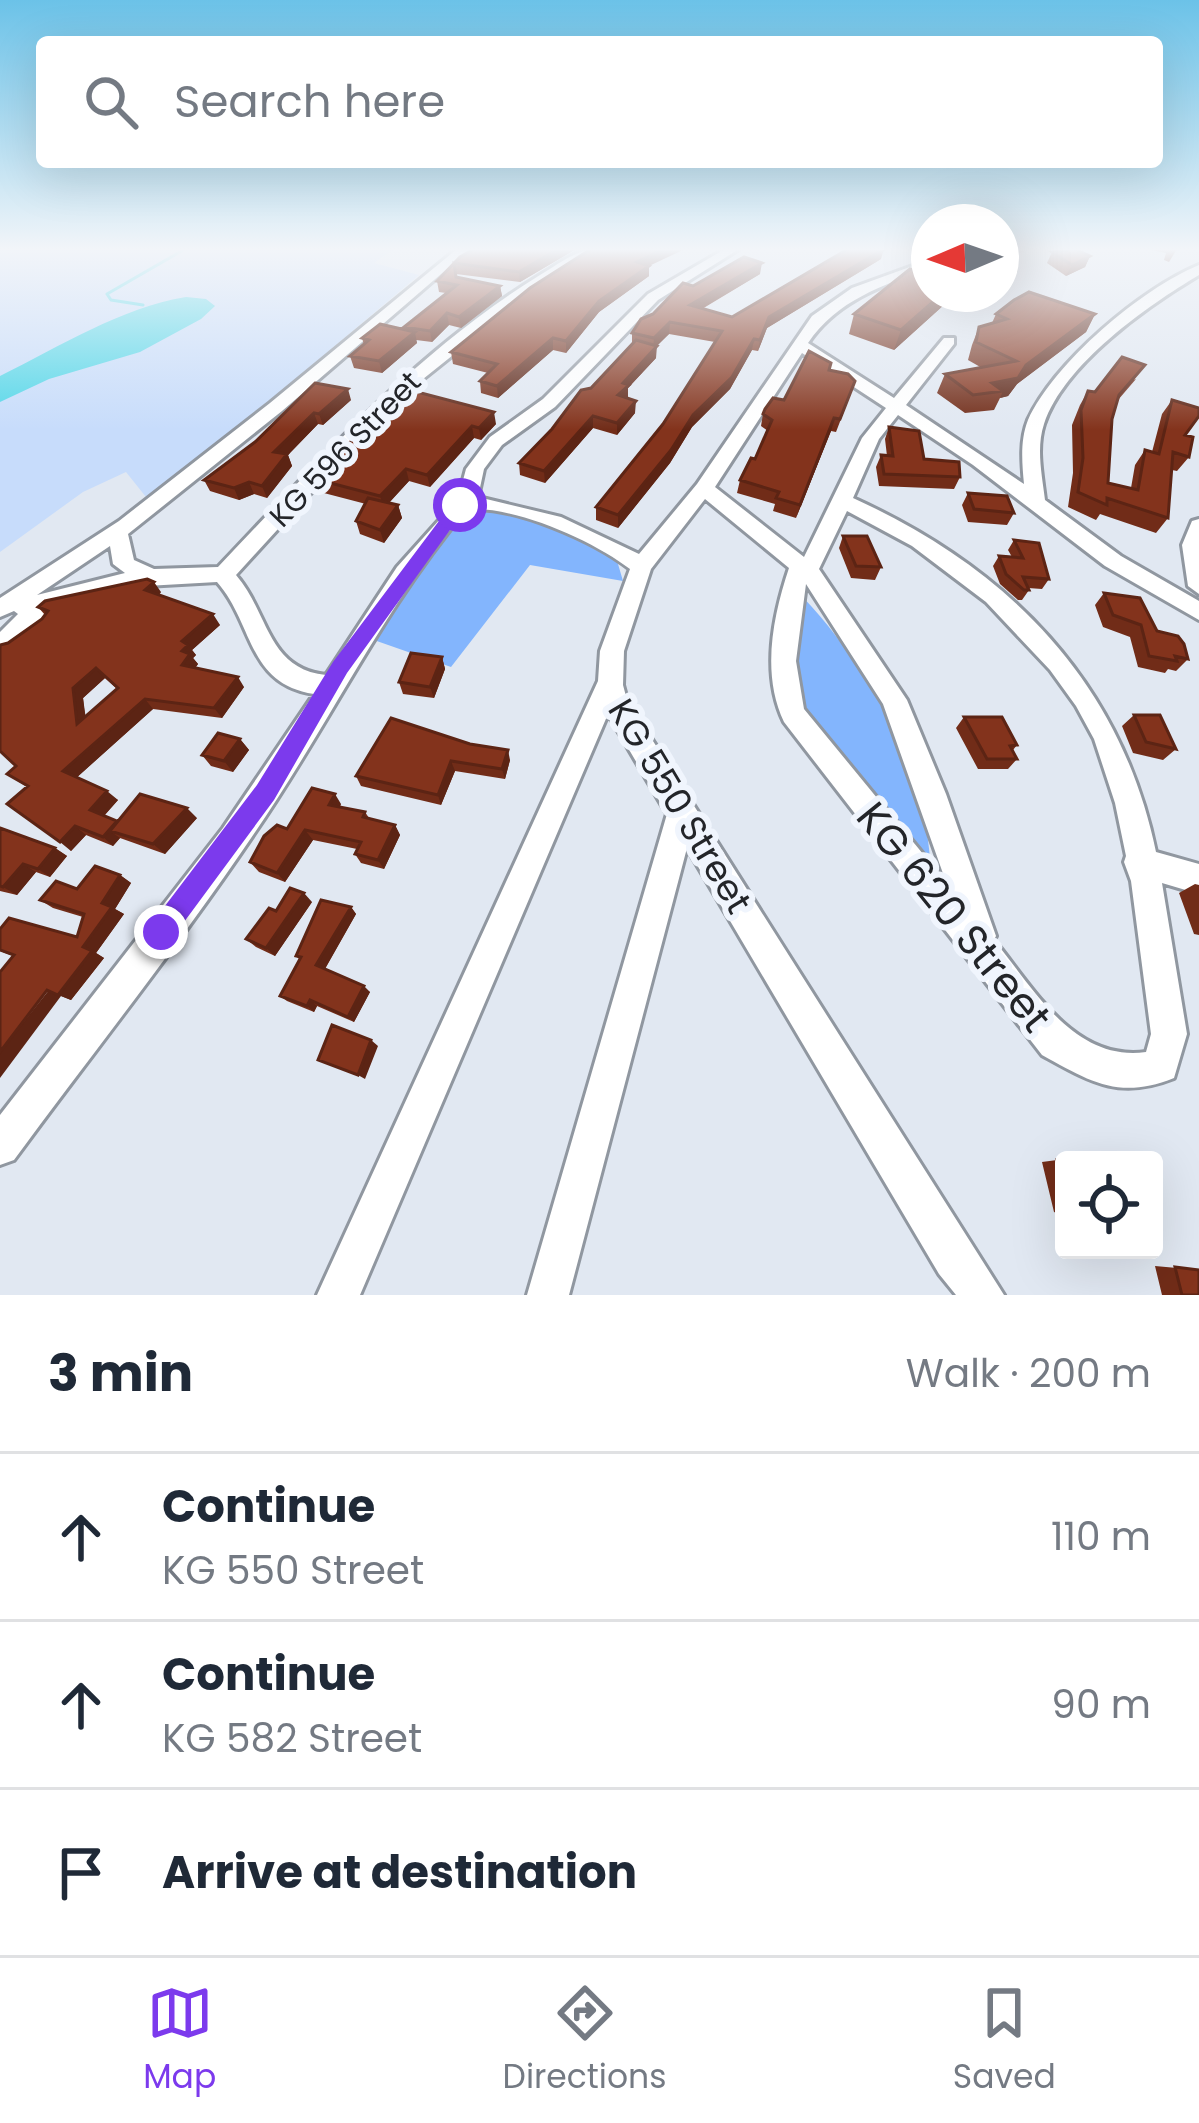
<!DOCTYPE html>
<html lang="en">
<head>
<meta charset="utf-8">
<style>
  body { margin:0; font-family:Poppins,sans-serif; background:#f2f2f3; color:#1f2937 }
  .controls { position:absolute; right:36px; bottom:36px; display:grid; overflow:hidden; border-radius:12px; box-shadow:0 12px 48px #0002 }
  .controls button { width:108px; height:108px; display:grid; place-items:center; padding:0; border:0; border-bottom:3px solid #e0e1e3; background:#fff; color:#1f2937; font:60px sans-serif }
  .compass { position:absolute; left:911px; top:204px; width:108px; height:108px; border-radius:50%; background:#fff; box-shadow:0 12px 48px #0002; rotate:268deg }
  .stop { position:absolute; width:36px; height:36px; margin:-27px; border:9px solid #7c3aed; border-radius:50%; background:#fff }
  .stop.end { background:#7c3aed; border-color:#fff; box-shadow:0 3px 12px #0008 }
  .list { margin:0; padding:0; list-style:none }
  h2 { display:flex; justify-content:space-between; align-items:center; height:156px; margin:0; padding:0 48px; font-size:51px }
  h2 small { font-size:39px; font-weight:400; color:#747a83 }
  .list li { display:grid; grid-template-columns:78px 1fr auto; gap:36px; align-items:center; box-sizing:border-box; height:168px; padding:0 48px; border-top:3px solid #e0e1e3 }
  .list b { display:block; font-size:45px; white-space:nowrap }
  .list p { margin:0; font-size:39px; white-space:nowrap; color:#747a83 }
  .list em { font-size:39px; font-style:normal; color:#747a83 }
  .icon { flex:none; width:66px; height:66px; fill:none; stroke:currentColor; stroke-width:2; stroke-linecap:round; stroke-linejoin:round }
  .map { position:relative; flex:none; width:1199px; height:1295px; overflow:hidden }
  .search { position:absolute; background:#fff; box-shadow:0 12px 48px #0002; left:36px; right:36px; top:36px; height:132px; display:flex; align-items:center; gap:30px; box-sizing:border-box; padding:0 42px; border-radius:12px; color:#747a83; font-size:45px }
  .sheet { height:660px; background:#fff }
  nav { display:flex; justify-content:space-around; align-items:center; box-sizing:border-box; height:168px; border-top:3px solid #e0e1e3; background:#fff; font-size:33px; color:#747a83 }
  nav a { display:grid; justify-items:center; gap:6px }
  nav .on { color:#7c3aed }
  .map>svg:first-child { display:block }
</style>
</head>
<body>
<div class="map">
<svg width="1199" height="1295" viewBox="0 0 1199 1295">
  <rect width="100%" height="100%" fill="#e1e8f2"/>
  <path fill="#c7dcfb" d="M0 249H393L374 263 419 275 150 502 126 472 83 492 0 552Z"/>
  <path fill="#83b5fd" d="M482 497 613 547 623 581 530 565 451 667 371 639 384 625 379 605 458 502Z
    M796 590C845 639 904 727 920 795 928 825 929 857 934 887L782 692Z"/>
  <path fill="#51d6e8" d="M186 297 206 299 215 306 201 319 140 352 49 379 0 402V376C61 346 120 308 186 297Z"/>
  <g fill="none" stroke-linecap="round" stroke-linejoin="round">
    <path stroke="#51d6e8" stroke-width="3" d="M143 305 111 300 107 294 185 249"/>
    <defs>
      <path id="minor" d="M457 249H470L282 411 128 534 134 560 154 569 218 567C318 462 415 352 540 275 559 264 576 249 598 249L528 295 393 403 236 575C269 613 267 669 326 675L397 567 458 499 466 469 490 437 543 399 648 294 725 249H739L658 300 555 407 502 445 484 469 478 497 561 517 639 554 697 484 812 316 852 288 929 260V268C882 286 837 300 808 343L894 398 944 338H954V344L906 405 1024 484C1022 463 1020 440 1028 420 1055 362 1141 289 1199 265V275C1147 306 1064 364 1044 424 1036 448 1042 475 1045 500L1121 556 1199 601V620L1105 566 973 465 898 415 879 439 853 498C1008 568 1121 682 1156 852L1199 864V894L1162 883 1187 1034 1174 1078C1119 1100 1091 1082 1042 1055L784 722C761 674 773 616 789 568L705 499 651 569 624 651 623 685 627 700 1004 1295H956L939 1274 687 848 569 1295H527L667 814 608 714 360 1295H317L598 681 600 651 630 569C594 541 512 504 466 510 391 599 340 702 277 799 196 924 102 1040 14 1160L0 1165V1115L223 828 314 694C247 684 254 624 217 582L146 586 52 607 8 653 0 656V632L18 614 14 611 0 617V598L119 521 270 403ZM802 353 886 408 862 438 804 557 715 487ZM847 511 912 546 986 602 1050 670 1076 706 1094 739 1115 803 1126 856 1124 862 1131 881 1151 1034 1146 1052C1074 1062 1034 989 994 940L996 936 946 794 907 700 819 569ZM110 546 113 564 125 573 37 595ZM806 584 883 704 946 882 804 709 796 661Z
        M1001 249H1022L1001 255Z
        M1199 519V594L1188 586 1182 545 1192 521Z"/>
    </defs>
    <use href="#minor" stroke="#9097a0" stroke-width="6"/>
    <use href="#minor" fill="#fff" fill-rule="evenodd"/>
  </g>
  <path fill="#712c18" fill-rule="evenodd" d="M474 249H576L520 282 456 274 457 277 500 286 502 296 461 328 449 325 432 342 416 340 417 343 382 373 354 368 350 356 364 345 362 338 405 330 404 327 446 293 439 292 437 281 460 257Z
    M1146 249H1177L1169 262 1164 260 1166 253Z
    M1052 252 1090 256 1085 267 1066 276 1047 263Z
    M881 259 767 328 758 351 752 350 730 389 692 427 670 463 618 528 596 520V507L663 424 715 342 669 334 656 346V358L628 388 627 398 635 413 617 435 593 428 545 483 520 475 519 463 632 344V333L653 314 693 286 760 274 702 309 732 317Z
    M649 266V276L599 312 566 353 553 350 498 398 481 393 480 381 488 373 453 364 451 352Z
    M946 303 894 350 849 334 854 314Z
    M996 314H1095L1086 332 1017 384 1008 396 1000 398 994 410 965 413 937 393 945 374 982 368 968 360 972 345 979 327 992 323Z
    M829 370 851 393 836 432 831 431 796 518 773 511 775 504 737 493 740 480 755 459 768 431 761 426 763 414Z
    M1136 379 1118 400 1112 419 1108 483 1131 488 1135 465 1145 450 1152 452 1162 414 1172 400 1185 435 1189 457 1177 471 1172 470 1168 518 1156 533 1100 514 1096 520 1068 507 1073 473 1072 425 1080 405 1088 391 1095 392Z
    M315 383 351 400 323 425 318 424 288 455 292 466 267 498 254 494 239 500 210 491 204 480 255 442Z
    M402 388 496 424 481 440 474 438 430 487 409 481 389 503 398 505 402 518 384 543 360 534 356 521 366 504 320 492 315 479Z
    M889 427 924 459 960 477 954 489 879 486 876 467 881 455 887 456 885 439Z
    M968 493 1014 513 1007 525 968 522 962 505Z
    M843 536 881 567 875 580 851 578 839 548Z
    M1014 540 1049 579 1042 589 1028 588 1029 590 1022 600H1018L1000 584 993 566 999 556 1012 557 1008 550Z
    M161 592 159 595 220 625 192 650 196 655 193 658 198 664 195 668 244 687 222 718 153 709 77 777 118 800 104 816 118 822 197 818 165 854 120 838 113 846 86 835 71 851 27 787 7 774 16 766 8 643 42 619 45 615 38 607ZM105 678 117 689 85 717 83 698Z
    M1104 593 1157 631 1188 659 1176 671 1168 669 1165 673 1138 667 1130 637 1103 627 1095 605Z
    M442 657 445 669 434 698 403 694 399 682Z
    M1134 715 1176 749 1163 760 1133 753 1122 726Z
    M964 717 1017 745 1013 750 1017 759 1008 769H978L956 728Z
    M240 739 249 750 233 772 211 766 202 755Z
    M470 744 510 760 505 779 455 771 441 805 361 786 356 776Z
    M341 804 340 807 365 812 369 818 395 825 400 835 384 869 361 863 355 854 357 849 313 840 285 882 259 872 250 862 287 829Z
    M0 828 55 848 67 856 50 877 36 872 17 895 0 891Z
    M120 875 131 883 115 909 124 914 96 953 104 958 71 1000 61 996 13 956 0 951V929L77 937 83 917 53 908 40 900Z
    M1195 884 1199 885V935L1194 934 1179 893Z
    M312 902 275 956 256 947 246 939 276 911Z
    M351 907 356 914 325 969 370 992 354 1022 317 1006 314 1012 287 1001 280 996 300 960 296 956Z
    M1057 1160H1064V1216L1054 1212 1042 1162Z
    M1155 1266 1199 1270V1295H1162Z"/>
  <path fill="#5c2414" d="M558 249H576L520 282 519 272Z
    M664 249H685L649 266V276L599 312 566 353V341L599 301 637 262Z
    M884 249 881 259 767 328 758 351 760 340 769 317Z
    M1090 256 1085 267 1066 276 1072 265Z
    M762 263 760 274 689 316 690 305Z
    M500 286 502 296 461 328 459 317Z
    M942 294H949L946 303 894 350 901 330Z
    M447 313 449 325 432 342 430 331Z
    M1095 314 1086 332 1017 384 1008 396 1000 398 1003 391 992 383 1026 365Z
    M670 322 669 334 653 350 654 338Z
    M415 332 417 343 382 373 379 361Z
    M553 338V350L498 398 497 386Z
    M754 339 752 350 730 389 692 427 670 463 618 528V515L693 415Z
    M657 346 656 358 628 388V397L618 407V395L623 383Z
    M348 389 351 400 323 425 319 414Z
    M636 401 635 413 617 435V423Z
    M494 412 496 424 481 440 479 428Z
    M314 413 318 424 288 455 292 466 267 498 262 486 274 452Z
    M593 416V428L545 483 544 471Z
    M834 418 831 431 796 518 800 505Z
    M472 426 474 438 430 487 427 475Z
    M406 469 409 481 384 508 380 496Z
    M249 482 254 494 239 500 234 488Z
    M398 505 402 518 384 543 380 530Z
    M154 582 161 592 153 600 145 590Z
    M213 614 220 625 192 650 196 655 193 658 198 664 190 675 182 665V641Z
    M442 657 445 669 434 698 430 687Z
    M96 668 105 678 83 698 88 734 77 724 73 688Z
    M238 677 244 687 222 718 214 708Z
    M145 699 153 709 74 780 63 771Z
    M240 739 249 750 233 772 224 761Z
    M508 750 510 760 505 779 502 769Z
    M451 761 455 771 441 805 438 795Z
    M107 791 118 800 101 819 90 810Z
    M335 794 341 804 335 815 329 805Z
    M187 808 197 818 165 854 153 844Z
    M117 821 110 831 120 838 113 846 103 837Z
    M395 825 400 835 384 869 378 860Z
    M75 826 86 835 71 851 60 842Z
    M305 830 313 840 285 882 277 873Z
    M55 848 67 856 50 877 38 869Z
    M23 864 36 872 17 895 3 887Z
    M120 875 131 883 115 909 124 914 96 953 104 958 71 1000 61 996 0 1078V1052L83 947 102 903Z
    M304 893 312 902 275 956 266 948Z
    M351 907 356 914 323 972 316 965Z
    M364 986 370 992 354 1022 348 1017Z
    M310 1000 317 1006 314 1012 307 1006Z
    M371 1040 378 1046 365 1079 358 1075Z"/>
  <path fill="#83331c" stroke="#5c2414" stroke-width="3" fill-rule="evenodd" d="M474 249H558L519 272 454 263 456 277 500 286 459 317 447 313 430 331 404 327 457 285 437 281 460 257Z
    M591 249H664L637 262 649 266 599 301 566 341 553 338 497 386 480 381 497 364 451 352 530 288Z
    M848 249H884L769 317 760 340 754 339 732 377 693 415 671 450 618 515 596 507 663 424 722 331 670 322 654 338 632 333 641 319 653 314 683 283 693 286 744 257 762 263 690 305 732 317Z
    M1075 249 1090 256 1072 265 1052 252Z
    M910 269 929 275V294H942L901 330 854 314Z
    M1029 292 1095 314 1026 365 1018 378 992 383 1003 391 973 395 945 374 1016 361 976 342 979 327 1007 319 996 314 1014 300Z
    M380 324 415 332 379 361 350 356 369 340 362 338Z
    M636 340 657 346 623 383 629 385 618 395 636 401 617 423 593 416 544 471 519 463 552 429 581 390 591 388Z
    M809 351 831 363 829 370 848 374 855 381 840 419 834 418 800 505 776 498 779 492 740 480 751 458 755 459 772 420 763 414 765 409 773 398 784 400Z
    M1122 357 1145 365 1119 395 1112 419 1108 483 1138 490 1145 450 1159 454 1172 400 1199 408V416L1185 435 1193 437 1189 457 1173 452 1168 518 1107 498V505L1078 492 1083 458 1081 410 1088 391 1095 392Z
    M315 383 348 389 319 414 314 413 274 452 287 454 262 486 249 482 234 488 204 480 255 442Z
    M402 388 494 412 479 428 472 426 427 475 406 469 380 496 315 479Z
    M889 427 919 431 924 459 959 462 960 477 884 474 881 455 893 456Z
    M968 493 1007 496 1014 513 974 509Z
    M368 498 398 505 380 530 356 521Z
    M843 536H867L881 567 856 566Z
    M1014 540 1039 543 1049 579 1023 577 1029 590H1024L1006 574 999 556 1023 558Z
    M147 579 154 582 145 590 213 614 182 641 188 645 182 651 190 654 182 665 238 677 214 708 145 699 63 771 107 791 90 810 117 821 103 837 75 826 60 842 7 804 28 786 7 774 16 766 0 751V645L8 643 42 619 48 611 38 607 45 601ZM96 668 118 688 77 724 73 688Z
    M1104 593 1140 598 1157 631 1178 636 1184 644 1188 659 1175 656 1177 661 1149 656 1141 625 1113 615Z
    M411 653 442 657 430 687 399 682Z
    M1134 715H1160L1176 749 1146 742Z
    M964 717H1002L1017 745 1010 746 1017 759H987Z
    M391 718 470 744 508 750 502 769 451 761 438 795 356 776Z
    M218 733 240 739 224 761 202 755Z
    M312 788 335 794 329 805 365 812 363 817 395 825 378 860 355 854 361 842 305 830 277 873 250 862 264 836 277 825 287 829Z
    M140 794 187 808 153 844 110 831Z
    M0 828 55 848 38 869 23 864 3 887 0 886Z
    M95 866 120 875 102 903 112 907 83 947 92 951 58 995 47 990 0 1052V972L14 955 0 950V929L9 918 77 937 84 914 40 900 56 881 77 889Z
    M290 888 304 893 266 948 246 939 269 908 276 911Z
    M321 900 351 907 316 965 364 986 348 1017 310 1000 307 1006 280 996 301 957 296 956Z
    M332 1025 371 1040 358 1075 318 1060Z
    M1085 1159 1086 1160H1064V1189L1057 1160Z
    M1175 1267 1199 1270V1295H1182Z"/>
  <linearGradient id="sky" x2="0" y2="1"><stop stop-color="#6bc2e8"/><stop offset="0.58" stop-color="#f2f5f9"/><stop offset="1" stop-color="#f2f5f9" stop-opacity="0"/></linearGradient>
  <rect width="1199" height="430" fill="url(#sky)"/>
  <path fill="#7c3aed" d="M454 501 468 505 347 673 274 800 170 941 161 945 152 941 148 932 152 923 257 785 333 662Z"/>
  <g text-anchor="middle" dominant-baseline="central" stroke-width="12" stroke-linejoin="round" paint-order="stroke">
    <g font-size="30" fill="#232529" stroke="#f0f5fd">
      <text transform="translate(345 449) rotate(-46)">KG 596 Street</text>
    </g>
    <g font-size="36" fill="#232529" stroke="#f0f5fd">
      <text transform="translate(680 806) rotate(59)">KG 550 Street</text>
    </g>
    <g font-size="42" fill="#232529" stroke="#f0f5fd">
      <text transform="translate(954 917) rotate(51)">KG 620 Street</text>
    </g>
  </g>
</svg>
<div class="controls">
<button><svg class="icon" aria-label="locate" viewBox="0 0 24 24"><circle cx="12" cy="12" r="6"/><path d="M12 2v4M12 18v4M2 12h4M18 12h4"/></svg></button>
</div>
<svg class="compass" viewBox="-18 -18 36 36"><path d="M0-13l5 13h-10z" fill="#e53935"/><path d="M0 13l5-13h-10z" fill="#747a83"/></svg>
<div class="stop" style="left:460px;top:505px"></div>
<div class="stop end" style="left:161px;top:932px"></div>
<div class="search"><svg class="icon" aria-label="search" viewBox="0 0 24 24"><circle cx="10" cy="10" r="6"/><path d="M15 15l6 6"/></svg>Search here</div>
</div>
<section class="sheet">
<h2>3 min<small>Walk · 200 m</small></h2>
<ul class="list">
<li><svg class="icon" aria-label="ahead" viewBox="0 0 24 24"><path d="M12 20V5M6 11l6-6 6 6"/></svg><div><b>Continue</b><p>KG 550 Street</p></div><em>110 m</em></li>
<li><svg class="icon" aria-label="ahead" viewBox="0 0 24 24"><path d="M12 20V5M6 11l6-6 6 6"/></svg><div><b>Continue</b><p>KG 582 Street</p></div><em>90 m</em></li>
<li><svg class="icon" aria-label="arrive" viewBox="0 0 24 24"><path d="M6 21V4h12l-3 4 3 4H6"/></svg><div><b>Arrive at destination</b></div></li>
</ul>
</section>
<nav>
<a class="on"><svg class="icon" aria-label="map" viewBox="0 0 24 24"><path d="M3 6l6-2 6 2 6-2v14l-6 2-6-2-6 2zM9 4v14M15 6v14"/></svg>Map</a>
<a><svg class="icon" aria-label="directions" viewBox="0 0 24 24"><path d="M12 3l9 9-9 9-9-9zM9 14v-3h6M13 9l2 2-2 2"/></svg>Directions</a>
<a><svg class="icon" aria-label="saved" viewBox="0 0 24 24"><path d="M7 4h10v16l-5-4-5 4z"/></svg>Saved</a>
</nav>
</body>
</html>
